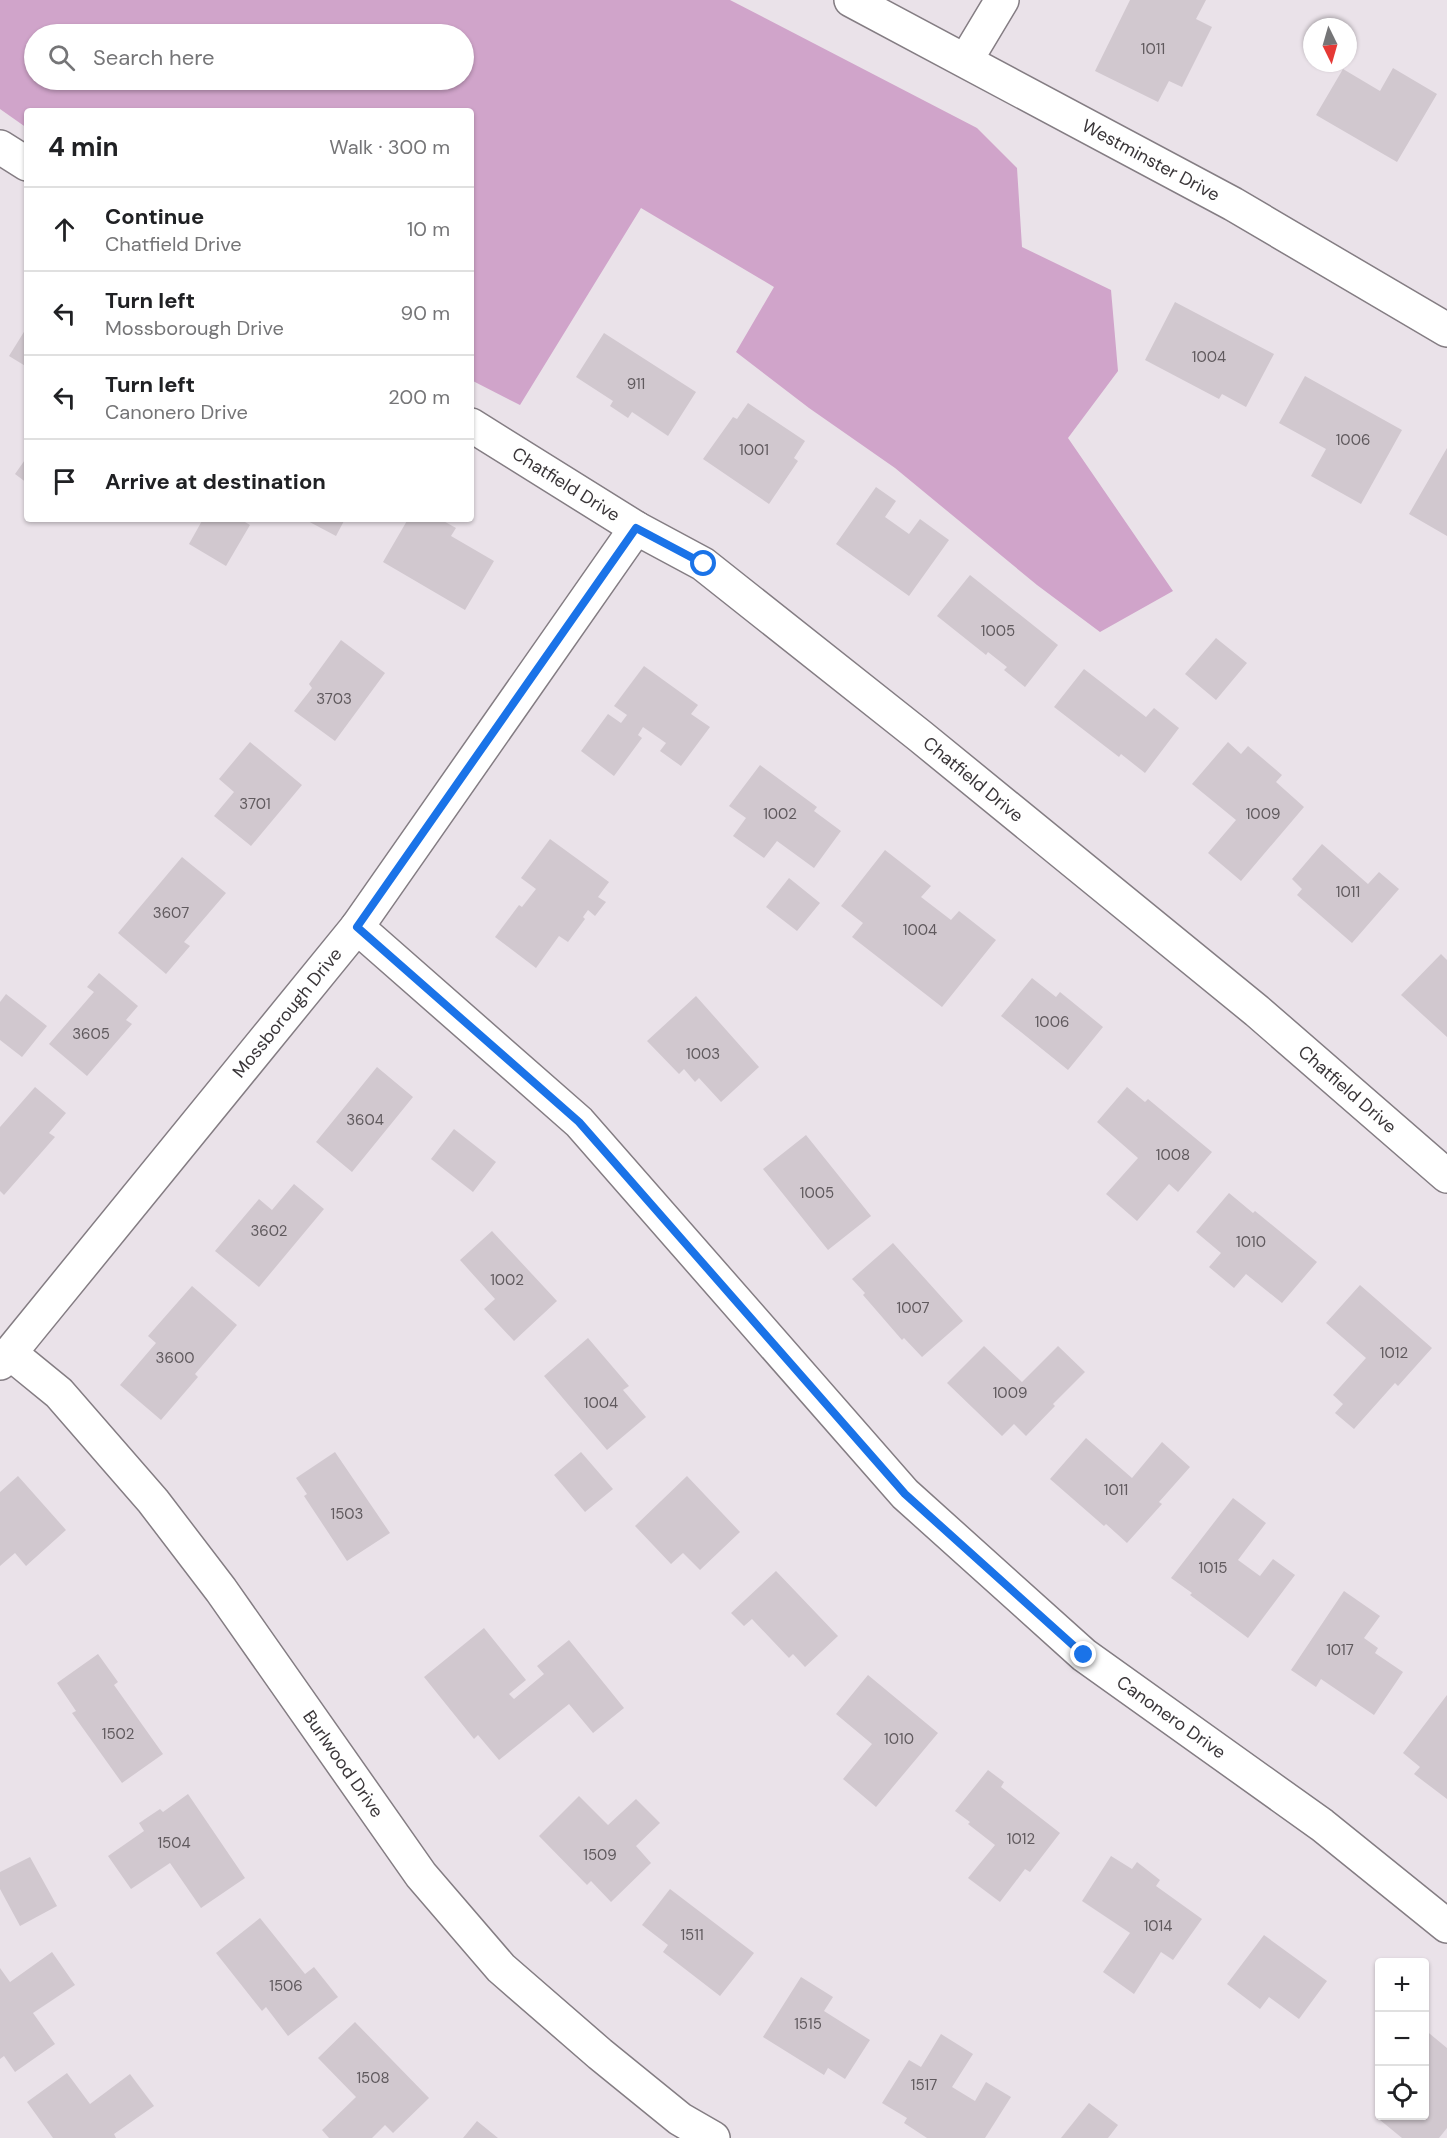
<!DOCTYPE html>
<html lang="en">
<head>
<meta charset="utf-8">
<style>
  body { margin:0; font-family:"DM Sans",sans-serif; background:#f2f2f2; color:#202124 }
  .controls { position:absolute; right:18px; bottom:18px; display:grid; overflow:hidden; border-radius:6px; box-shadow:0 2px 4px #0004 }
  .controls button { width:54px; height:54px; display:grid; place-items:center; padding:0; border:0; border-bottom:2px solid #e0e0e0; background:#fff; color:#202124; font:30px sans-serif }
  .compass { position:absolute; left:1303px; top:18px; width:54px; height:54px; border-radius:50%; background:#fff; box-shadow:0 2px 4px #0004; rotate:175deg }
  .stop { position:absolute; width:18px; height:18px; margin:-14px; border:4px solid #1a73e8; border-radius:50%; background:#fff }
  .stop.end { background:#1a73e8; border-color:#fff; box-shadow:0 2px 6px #0008 }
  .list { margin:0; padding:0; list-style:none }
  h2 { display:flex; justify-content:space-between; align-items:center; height:78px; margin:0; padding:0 24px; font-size:26px }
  h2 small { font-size:20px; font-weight:400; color:#757577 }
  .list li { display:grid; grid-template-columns:39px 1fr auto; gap:18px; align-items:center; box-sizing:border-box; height:84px; padding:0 24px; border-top:2px solid #e0e0e0 }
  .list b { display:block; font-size:22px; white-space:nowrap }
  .list p { margin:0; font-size:20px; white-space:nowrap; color:#757577 }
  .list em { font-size:20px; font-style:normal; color:#757577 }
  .icon { flex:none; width:33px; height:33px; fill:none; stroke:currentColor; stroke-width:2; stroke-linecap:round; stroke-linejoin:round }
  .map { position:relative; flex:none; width:1447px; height:2138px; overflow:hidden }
  .search { position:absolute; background:#fff; box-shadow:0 2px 4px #0004; left:24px; top:24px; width:450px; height:66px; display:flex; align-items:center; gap:15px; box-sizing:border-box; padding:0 21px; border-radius:33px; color:#757577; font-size:22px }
  .panel { position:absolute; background:#fff; box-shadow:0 2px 4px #0004; left:24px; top:108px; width:450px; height:414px; border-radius:6px }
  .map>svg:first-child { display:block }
</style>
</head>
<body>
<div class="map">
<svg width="1447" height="2138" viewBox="0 0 1447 2138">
  <rect width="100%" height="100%" fill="#eae2e9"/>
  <path fill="#d0a4ca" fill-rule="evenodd" d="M0 0H730L977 128 1017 168 1022 247 1111 290 1118 371 1068 438 1173 591 1100 632 1037 585 895 468 809 408 736 352 774 287 641 208 520 405 471 380V111H27V128L0 109ZM34 34H464V80H34Z"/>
  <path fill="#d1c8cf" d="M1130 0H1206L1196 19 1212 27 1182 87 1169 81 1158 102 1095 71Z
    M1393 68 1437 94 1397 162 1316 115 1343 69 1380 91Z
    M1175 302 1274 354 1246 407 1222 394 1219 399 1145 360Z
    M27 327V367L9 356Z
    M604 333 696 392 668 436 632 412 628 418 610 406 613 401 576 377Z
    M1305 376 1402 430 1361 504 1311 476 1326 449 1279 423Z
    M748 403 805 441 794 458 798 461 769 504 703 459 733 417 737 419Z
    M1447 448V536L1409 514Z
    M27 457V483L15 474Z
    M876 487 896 501 885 517 909 534 920 519 949 540 909 596 836 544Z
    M203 519H240L250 525 226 566 189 544Z
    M304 519H345L336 536Z
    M408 519H440L456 528 451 536 494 561 465 610 383 562Z
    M970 575 1058 645 1025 687 1004 670 1007 667 988 652 986 655 937 616Z
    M1216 638 1247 663 1216 700 1185 674Z
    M341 640 385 673 335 741 294 711 312 688 309 684Z
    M644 666 698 705 691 714 710 727 681 766 660 751 666 743 643 727 638 735 642 738 614 776 581 751 608 714 621 723 627 715 614 706Z
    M1084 669 1146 717 1154 708 1179 728 1145 773 1121 754 1119 757 1054 707Z
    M250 742 302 785 251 846 214 816 234 792 219 779Z
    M1228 742 1241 754 1248 746 1282 775 1276 782 1304 807 1241 881 1208 853 1236 820 1192 784Z
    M760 765 817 807 814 811 841 831 814 868 777 841 764 858 733 836 746 818 729 806Z
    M550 839 609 882 598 897 606 902 595 916 588 910 583 917 585 919 568 942 559 936 536 968 495 937 519 905 522 907 536 889 521 878Z
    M1322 844 1368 884 1379 872 1399 889 1352 943 1297 895 1302 889 1292 879Z
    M885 850 931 886 921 897 951 920 959 911 996 940 942 1007 852 937 863 923 841 906Z
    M182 857 226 893 184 942 190 946 166 974 118 933Z
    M789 878 820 903 797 931 766 907Z
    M1441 954 1447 960V1037L1401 995Z
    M99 973 138 1006 126 1020 132 1024 87 1076 49 1044 94 992 87 987Z
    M1032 978 1056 997 1060 992 1103 1027 1068 1070 1001 1016Z
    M6 994 47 1026 22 1057 0 1040V1002Z
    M696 996 759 1067 721 1102 699 1078 695 1082 684 1069 679 1074 647 1041Z
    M377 1067 413 1097 352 1172 316 1142Z
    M35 1087 66 1113 49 1133 55 1137 4 1195 0 1191V1127Z
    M1127 1087 1145 1102 1148 1099 1212 1152 1178 1192 1169 1184 1137 1221 1106 1194 1138 1158 1097 1122Z
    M454 1129 496 1162 473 1192 431 1159Z
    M806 1135 871 1216 828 1250 763 1169Z
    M294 1184 324 1209 259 1287 215 1251 259 1199 272 1210Z
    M1229 1193 1253 1213 1255 1211 1317 1262 1282 1303 1246 1274 1234 1288 1209 1267 1221 1253 1196 1232Z
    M492 1231 557 1301 514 1341 484 1309 495 1299 460 1260Z
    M893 1243 963 1321 922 1357 904 1338 902 1340 863 1295 865 1293 852 1279Z
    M1360 1285 1432 1348 1398 1386 1395 1383 1354 1429 1335 1413 1343 1404 1333 1395 1366 1358 1326 1323Z
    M192 1286 237 1325 195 1374 198 1377 161 1420 120 1385 156 1343 148 1336Z
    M588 1338 629 1386 623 1390 646 1417 607 1450 544 1376Z
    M984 1346 1022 1382 1058 1346 1085 1372 1053 1404 1055 1406 1026 1436 1014 1424 1002 1436 947 1383Z
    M1086 1438 1132 1478 1162 1442 1190 1467 1159 1502 1162 1504 1127 1543 1106 1524 1104 1526 1050 1479Z
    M335 1452 390 1533 347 1561 304 1496 307 1494 296 1478Z
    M581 1452 613 1489 585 1512 554 1475Z
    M18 1476 66 1530 26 1566 15 1553 0 1566V1492Z
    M687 1476 740 1532 700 1570 683 1553 671 1564 635 1526Z
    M1233 1498 1266 1523 1238 1560 1260 1576 1273 1559 1295 1575 1248 1638 1190 1595 1192 1593 1171 1578Z
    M776 1571 838 1636 805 1667 793 1654 789 1658 752 1619 744 1626 731 1613Z
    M1344 1591 1380 1616 1364 1638 1378 1648 1375 1653 1403 1672 1374 1715 1321 1679 1316 1687 1291 1670Z
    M484 1628 526 1680 509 1694 514 1699 544 1674 537 1666 569 1640 624 1708 593 1733 569 1704 499 1760 478 1735 474 1739 424 1677Z
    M98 1654 118 1682 114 1685 163 1754 122 1783 72 1713 76 1711 57 1683Z
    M868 1675 938 1733 876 1807 843 1779 872 1744 836 1714Z
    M1447 1695V1799L1414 1774 1420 1767 1403 1753Z
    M988 1770 1004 1782 1001 1787 1060 1833 1030 1872 1025 1869 1000 1902 968 1878 995 1845 968 1824 970 1822 955 1811Z
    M188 1794 245 1878 201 1908 170 1863 131 1889 108 1856 144 1831 139 1823 160 1809 163 1812Z
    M579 1796 608 1825 636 1799 660 1823 636 1846 651 1863 611 1902 591 1881 587 1885 539 1836Z
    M1111 1856 1132 1869 1137 1862 1160 1880 1156 1886 1202 1919 1173 1960 1161 1952 1134 1994 1103 1972 1130 1933 1082 1901Z
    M30 1857 57 1906 20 1926 0 1889V1872Z
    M670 1889 754 1953 720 1996 663 1952 668 1945 642 1925Z
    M260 1918 305 1974 314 1967 338 1997 288 2036 266 2007 262 2011 216 1953Z
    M1264 1935 1327 1981 1299 2019 1269 1997 1260 2009 1227 1984Z
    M52 1952 75 1985 33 2013 55 2044 15 2072 4 2056 0 2059V1968L10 1982Z
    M801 1977 833 1997 824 2011 870 2040 845 2079 828 2068 824 2075 763 2037Z
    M355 2022 429 2098 393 2133 385 2125 372 2138H329L322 2130 356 2097 318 2058Z
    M1424 2029 1447 2048V2128L1439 2138H1402L1380 2120 1383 2116H1424Z
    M941 2034 973 2054 952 2087 975 2101 986 2082 1011 2097 985 2138H927L904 2123 907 2118 882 2103 909 2060 921 2067Z
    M67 2073 90 2104 130 2074 154 2106 114 2134 116 2138H53L27 2102Z
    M1089 2103 1118 2125 1108 2138H1061Z
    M477 2121 498 2138H463Z"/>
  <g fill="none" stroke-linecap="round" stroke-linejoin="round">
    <defs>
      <g id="minor">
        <path id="s1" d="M851 0 1233 204 1447 330"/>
        <path d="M966 60 1002 0"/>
        <path d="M0 147 27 164"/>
        <path id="s2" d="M471 425 636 528 703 564 920 736 1257 1011 1447 1176"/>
        <path id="s3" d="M357 927 579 1122 905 1494 1084 1655 1322 1825 1447 1926"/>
        <path id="s4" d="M10 1353 59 1393 153 1501 221 1590 421 1875 501 1968 600 2054 680 2119 713 2138"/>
        <path id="s5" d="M0 1363 10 1353 357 927 636 528"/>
      </g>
    </defs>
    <use href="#minor" stroke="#847d83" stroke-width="36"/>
    <use href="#minor" stroke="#fff" stroke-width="33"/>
  </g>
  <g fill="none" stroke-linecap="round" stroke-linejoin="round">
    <path stroke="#1a73e8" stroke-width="8" d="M704 564 636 528 357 927 579 1122 905 1494 1084 1655"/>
  </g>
  <g text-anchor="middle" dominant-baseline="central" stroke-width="5" stroke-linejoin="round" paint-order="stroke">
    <g font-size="15" fill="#605a5e">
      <text x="1153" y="49">1011</text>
      <text x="1209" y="357">1004</text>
      <text x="636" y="384">911</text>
      <text x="1353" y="440">1006</text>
      <text x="754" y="450">1001</text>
      <text x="998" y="631">1005</text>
      <text x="334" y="699">3703</text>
      <text x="255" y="804">3701</text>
      <text x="780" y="814">1002</text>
      <text x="1263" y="814">1009</text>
      <text x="1348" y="892">1011</text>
      <text x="171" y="913">3607</text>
      <text x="920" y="930">1004</text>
      <text x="1052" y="1022">1006</text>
      <text x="91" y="1034">3605</text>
      <text x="703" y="1054">1003</text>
      <text x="365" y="1120">3604</text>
      <text x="1173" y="1155">1008</text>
      <text x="817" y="1193">1005</text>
      <text x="269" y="1231">3602</text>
      <text x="1251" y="1242">1010</text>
      <text x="507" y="1280">1002</text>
      <text x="913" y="1308">1007</text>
      <text x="1394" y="1353">1012</text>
      <text x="175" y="1358">3600</text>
      <text x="1010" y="1393">1009</text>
      <text x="601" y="1403">1004</text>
      <text x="1116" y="1490">1011</text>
      <text x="347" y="1514">1503</text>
      <text x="1213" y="1568">1015</text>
      <text x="1340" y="1650">1017</text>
      <text x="118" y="1734">1502</text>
      <text x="899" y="1739">1010</text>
      <text x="1021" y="1839">1012</text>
      <text x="174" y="1843">1504</text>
      <text x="600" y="1855">1509</text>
      <text x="1158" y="1926">1014</text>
      <text x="692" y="1935">1511</text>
      <text x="286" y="1986">1506</text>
      <text x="808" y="2024">1515</text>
      <text x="373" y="2078">1508</text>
      <text x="924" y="2085">1517</text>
    </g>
    <g font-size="18" fill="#3a3639" stroke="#f8eff6">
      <text stroke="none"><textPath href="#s1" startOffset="340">Westminster Drive</textPath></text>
      <text stroke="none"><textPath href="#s2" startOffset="112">Chatfield Drive</textPath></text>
      <text stroke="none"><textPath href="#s2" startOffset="616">Chatfield Drive</textPath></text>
      <text stroke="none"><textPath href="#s5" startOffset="453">Mossborough Drive</textPath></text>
      <text stroke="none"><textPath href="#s2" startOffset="1102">Chatfield Drive</textPath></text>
      <text stroke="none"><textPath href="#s3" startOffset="1138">Canonero Drive</textPath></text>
      <text stroke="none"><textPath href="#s4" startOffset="531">Burlwood Drive</textPath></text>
    </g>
  </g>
</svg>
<div class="controls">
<button>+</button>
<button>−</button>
<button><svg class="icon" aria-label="locate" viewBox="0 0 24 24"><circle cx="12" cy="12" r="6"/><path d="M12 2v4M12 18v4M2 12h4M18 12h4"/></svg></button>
</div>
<svg class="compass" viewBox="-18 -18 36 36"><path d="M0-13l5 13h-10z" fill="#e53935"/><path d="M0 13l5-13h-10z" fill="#757577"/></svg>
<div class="stop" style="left:704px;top:564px"></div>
<div class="stop end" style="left:1084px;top:1655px"></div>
<div class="search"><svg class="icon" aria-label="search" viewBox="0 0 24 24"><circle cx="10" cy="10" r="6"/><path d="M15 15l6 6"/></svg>Search here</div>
<section class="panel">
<h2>4 min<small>Walk · 300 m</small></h2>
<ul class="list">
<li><svg class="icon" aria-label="ahead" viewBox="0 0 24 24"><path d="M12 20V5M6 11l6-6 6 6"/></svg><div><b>Continue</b><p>Chatfield Drive</p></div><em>10 m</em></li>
<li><svg class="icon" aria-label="left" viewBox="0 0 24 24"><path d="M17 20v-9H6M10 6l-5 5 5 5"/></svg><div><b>Turn left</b><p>Mossborough Drive</p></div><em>90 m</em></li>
<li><svg class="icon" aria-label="left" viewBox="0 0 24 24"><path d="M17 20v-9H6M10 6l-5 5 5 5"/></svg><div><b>Turn left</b><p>Canonero Drive</p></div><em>200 m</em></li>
<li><svg class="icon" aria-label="arrive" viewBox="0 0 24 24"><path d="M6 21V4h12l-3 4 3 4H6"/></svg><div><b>Arrive at destination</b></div></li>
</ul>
</section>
</div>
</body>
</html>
